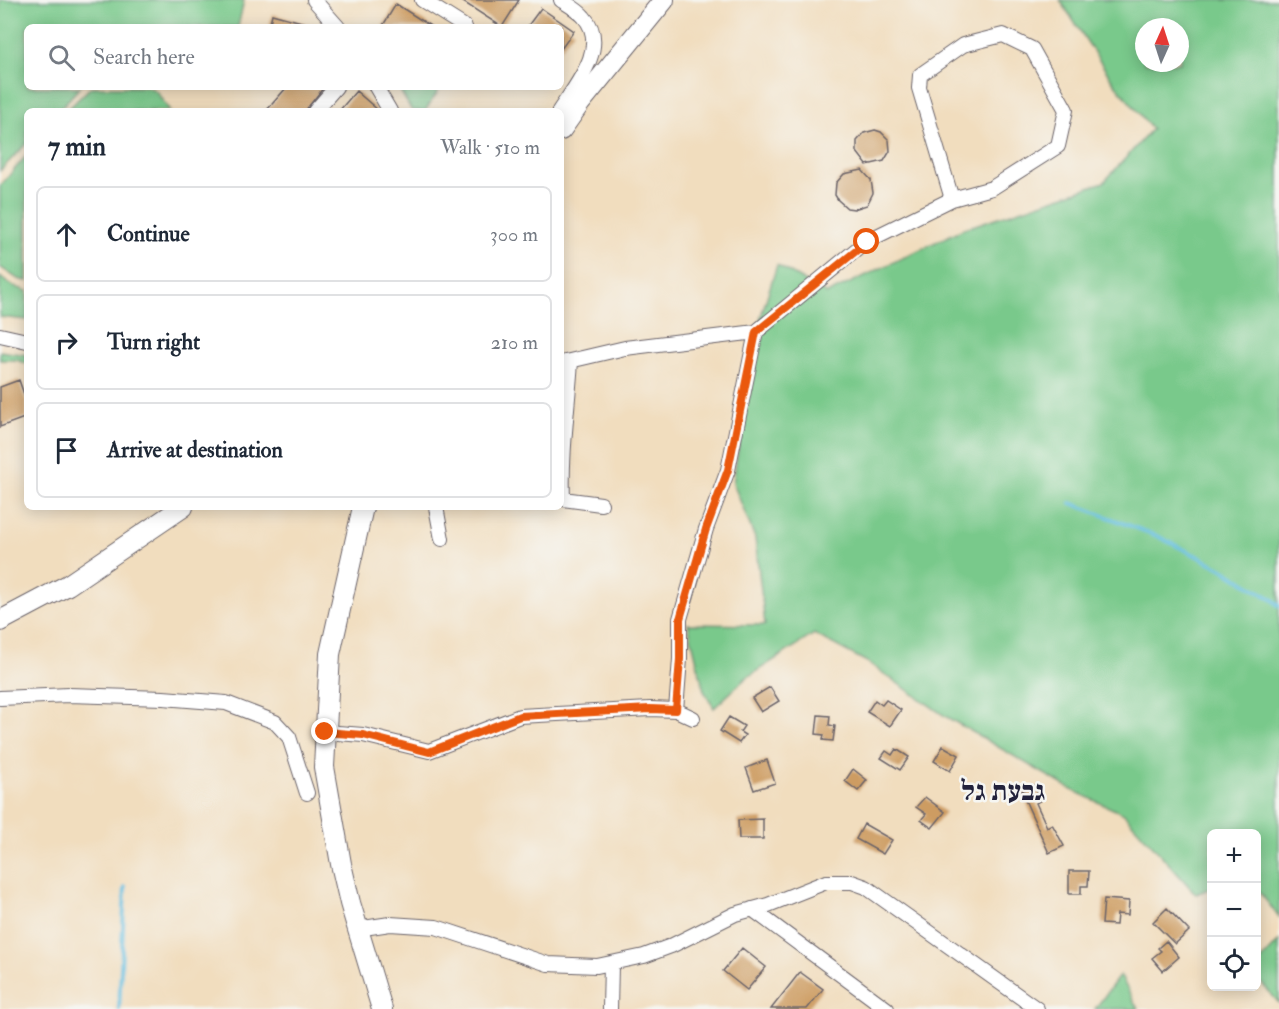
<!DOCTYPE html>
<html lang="en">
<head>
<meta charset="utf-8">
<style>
  body { margin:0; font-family:"IM FELL Double Pica","Frank Ruhl Libre",serif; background:#f2f2f3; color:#1f2937 }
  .controls { position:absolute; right:18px; bottom:18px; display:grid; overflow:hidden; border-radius:9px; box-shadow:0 3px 15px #0003 }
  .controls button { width:54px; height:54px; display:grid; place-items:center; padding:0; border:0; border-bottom:2px solid #e0e1e3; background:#fff; color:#1f2937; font:30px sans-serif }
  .compass { position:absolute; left:1135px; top:18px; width:54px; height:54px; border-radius:50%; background:#fff; box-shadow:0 3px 15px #0003; rotate:3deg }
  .stop { position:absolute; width:18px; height:18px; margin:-14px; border:4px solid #ea580c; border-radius:50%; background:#fff }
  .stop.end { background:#ea580c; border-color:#fff; box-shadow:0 2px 6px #0008 }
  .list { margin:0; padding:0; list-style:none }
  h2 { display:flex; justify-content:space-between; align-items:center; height:78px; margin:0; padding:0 24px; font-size:26px }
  h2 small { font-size:20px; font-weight:400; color:#747a83 }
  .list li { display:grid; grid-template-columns:39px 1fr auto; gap:18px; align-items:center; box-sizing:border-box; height:96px; margin:0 12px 12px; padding:0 12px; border:2px solid #e0e1e3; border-radius:9px }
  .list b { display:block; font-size:22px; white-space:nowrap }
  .list em { font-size:20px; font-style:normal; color:#747a83 }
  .icon { flex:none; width:33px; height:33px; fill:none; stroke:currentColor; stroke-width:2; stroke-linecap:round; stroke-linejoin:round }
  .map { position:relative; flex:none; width:1279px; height:1009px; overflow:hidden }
  .search { position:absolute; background:#fff; box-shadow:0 3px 15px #0003; left:24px; top:24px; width:540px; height:66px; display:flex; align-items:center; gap:15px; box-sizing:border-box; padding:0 21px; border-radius:9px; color:#747a83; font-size:22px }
  .panel { position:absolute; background:#fff; box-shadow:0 3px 15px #0003; left:24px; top:108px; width:540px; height:402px; border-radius:9px }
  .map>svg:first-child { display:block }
</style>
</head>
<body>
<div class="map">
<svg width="1279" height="1009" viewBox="0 0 1279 1009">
  <rect width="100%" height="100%" fill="#f6f6f2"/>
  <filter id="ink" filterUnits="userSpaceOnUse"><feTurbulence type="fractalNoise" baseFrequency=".0167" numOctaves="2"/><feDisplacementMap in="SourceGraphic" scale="12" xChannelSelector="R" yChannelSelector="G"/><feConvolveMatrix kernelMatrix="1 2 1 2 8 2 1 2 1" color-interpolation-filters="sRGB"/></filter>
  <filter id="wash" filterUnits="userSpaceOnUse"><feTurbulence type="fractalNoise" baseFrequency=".008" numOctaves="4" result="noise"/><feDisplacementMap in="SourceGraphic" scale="24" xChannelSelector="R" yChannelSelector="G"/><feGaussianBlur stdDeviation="1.35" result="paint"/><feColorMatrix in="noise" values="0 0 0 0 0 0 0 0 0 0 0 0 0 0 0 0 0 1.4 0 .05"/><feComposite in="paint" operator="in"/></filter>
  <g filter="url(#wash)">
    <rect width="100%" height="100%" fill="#f1ddbe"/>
    <path fill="#79c98b" stroke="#4e7663" stroke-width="1.5" fill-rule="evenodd" d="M0 0H244L238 27H27V87H80L58 111H27V143L0 171Z
      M1060 0H1279V917L1257 889 1256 834H1212L1211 888 1196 894 1124 814 1072 790 945 716 867 662 814 634 746 678 714 708 704 691 688 624 765 625 755 538 733 483 756 332 777 265 827 294 963 229 1104 182 1152 129 1114 83ZM1144 27H1180V63H1144Z
      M91 87H149L156 91 170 111H66Z
      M398 87H441L425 111H412Z
      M27 155V281L18 279 0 267V186Z
      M0 277 13 286 27 291V320L0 317Z
      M0 351 27 355V364L17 360H0Z
      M1279 941V1003L1256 977 1257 965Z
      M1120 975 1138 1009H1095Z"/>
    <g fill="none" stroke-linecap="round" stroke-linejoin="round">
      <path stroke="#61bddf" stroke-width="4" d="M1071 503 1157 536 1221 568 1273 600 1279 606
        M119 1009 125 887"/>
    </g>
    <g id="blocks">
      <path fill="#cd9c62" d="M460 0H519L502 27Z
        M396 4 432 27H382Z
        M541 8 574 31 561 49V27H527Z
        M272 14 309 24 308 27H269Z
        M287 87H324L305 111H266Z
        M356 91 379 111H380H339Z
        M875 130 881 132 889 140 890 151 884 161 867 165 857 152V141L864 133Z
        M862 170 871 180 873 193 867 205 854 209 847 208 838 200 835 195 836 183 844 174Z
        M19 380 27 403V417L0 427V387Z
        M770 687 779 701 761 712 752 698Z
        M875 700 882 705 886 700 901 710 890 726 867 712Z
        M818 715 830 716 829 725 835 726 833 741 823 740 824 735 816 734Z
        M729 717 744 726 740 732 745 735 739 743 720 731Z
        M943 746 959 755 950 771 934 761Z
        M896 749 909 757 900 770 881 758 886 751 892 755Z
        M767 760 775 783 754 790 746 768Z
        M853 769 867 780 858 791 845 781Z
        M1034 785 1041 800 1036 803 1047 827 1052 824 1064 846 1049 853 1021 791Z
        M925 797 945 812 932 828 921 820 926 814 916 807Z
        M763 819V839H739L738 820Z
        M864 824 892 840 883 854 856 839Z
        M1069 871H1089L1088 886H1081V894H1069Z
        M1104 899 1129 901 1128 915 1117 914 1116 925 1102 924Z
        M1167 908 1189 931 1175 944 1153 922Z
        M1166 941 1179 957 1163 971 1152 958 1161 951 1158 948Z
        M742 948 766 967 747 990 723 971Z
        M800 972 823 989 807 1009H771Z"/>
    </g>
  </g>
  <g filter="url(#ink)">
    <use href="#blocks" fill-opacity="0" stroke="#6a6369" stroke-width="1.5"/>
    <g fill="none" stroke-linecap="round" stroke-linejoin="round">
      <defs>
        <path id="street" d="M314 0 338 27
          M422 0 465 27
          M376 87 390 111
          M315 111 336 87
          M559 111C575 86 610 46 584 17 578 10 569 5 561 0
          M0 335 27 341
          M571 361C568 407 561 453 563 499L601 504
          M561 363 625 348 756 332 867 241 952 199 992 188 1058 146 1066 110 1032 49 1003 35 963 45 920 75 919 88 952 199
          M436 507 442 539
          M0 698 69 695 163 698 226 703 275 722 289 737 307 793
          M676 710 680 659V619L706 529 728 470 756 332
          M325 732 363 735 429 751 520 716 650 709 676 710 693 718
          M752 909 887 1009
          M357 929 390 924 436 927 548 964 597 966 644 956 671 946 735 914 768 905 826 882H852L866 887 1037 1009
          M610 1009 611 964"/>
        <path id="secondary" d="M561 130 580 103 664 0
          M363 507 330 654 324 767 341 864 350 903 382 1009
          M0 621 68 585 183 507"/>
      </defs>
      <use href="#street" stroke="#6a6369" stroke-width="16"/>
      <use href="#secondary" stroke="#6a6369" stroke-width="22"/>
      <use href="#street" stroke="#fff" stroke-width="14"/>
      <use href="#secondary" stroke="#fff" stroke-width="20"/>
    </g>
  </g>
  <g fill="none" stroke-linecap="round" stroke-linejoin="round" filter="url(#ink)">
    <path stroke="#ea580c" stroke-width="8" d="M325 732 363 735 429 752 520 716 650 709 676 710 680 659V619L706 529 728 470 756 332 867 242"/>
  </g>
  <g text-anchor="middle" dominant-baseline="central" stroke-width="5" stroke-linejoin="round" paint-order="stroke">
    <g font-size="28" font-weight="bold" fill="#22223b" stroke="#f6f6f2">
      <text x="1003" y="791">גבעת גל</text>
    </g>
  </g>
</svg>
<div class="controls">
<button>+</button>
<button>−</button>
<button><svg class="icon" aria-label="locate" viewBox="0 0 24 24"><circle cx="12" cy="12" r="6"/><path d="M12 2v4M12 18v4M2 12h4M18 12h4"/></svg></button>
</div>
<svg class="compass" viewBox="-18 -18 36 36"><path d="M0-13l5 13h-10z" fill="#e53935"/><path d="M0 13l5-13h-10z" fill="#747a83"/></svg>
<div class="stop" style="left:867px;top:242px"></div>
<div class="stop end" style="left:325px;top:732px"></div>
<div class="search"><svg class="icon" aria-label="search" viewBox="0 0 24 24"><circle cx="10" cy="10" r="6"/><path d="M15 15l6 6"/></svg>Search here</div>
<section class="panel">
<h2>7 min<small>Walk · 510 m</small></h2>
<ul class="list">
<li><svg class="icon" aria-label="ahead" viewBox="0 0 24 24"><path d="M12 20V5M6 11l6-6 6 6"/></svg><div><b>Continue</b></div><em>300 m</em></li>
<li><svg class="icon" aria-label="right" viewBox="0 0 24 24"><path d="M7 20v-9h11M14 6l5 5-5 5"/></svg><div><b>Turn right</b></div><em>210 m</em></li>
<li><svg class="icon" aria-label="arrive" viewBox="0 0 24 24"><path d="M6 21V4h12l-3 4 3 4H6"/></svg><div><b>Arrive at destination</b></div></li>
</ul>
</section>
</div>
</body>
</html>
